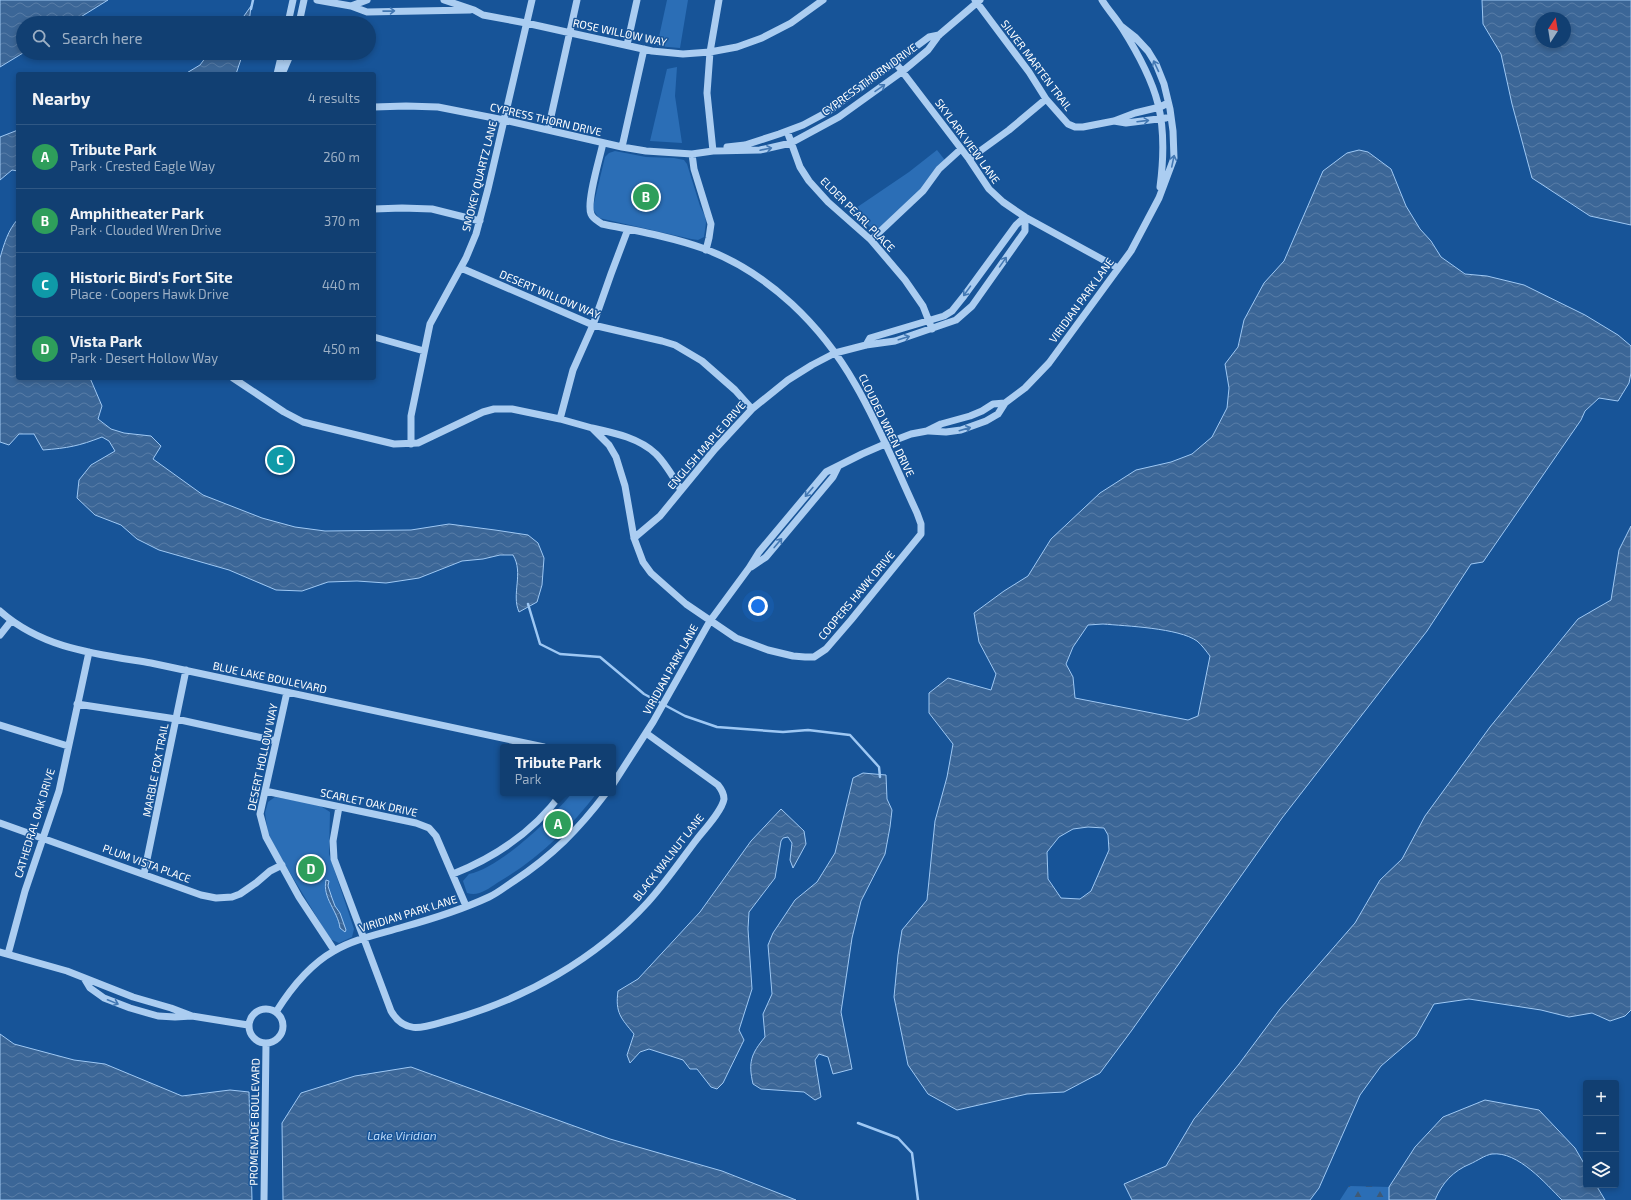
<!DOCTYPE html>
<html lang="en">
<head>
<meta charset="utf-8">
<style>
  body { margin:0; font-family:"Exo 2",sans-serif; background:#1a4677; color:#f1f3f6 }
  .controls { position:absolute; right:12px; bottom:12px; display:grid; overflow:hidden; border-radius:4px; box-shadow:0 2px 6px #0003 }
  .controls button { width:36px; height:36px; display:grid; place-items:center; padding:0; border:0; border-bottom:1px solid #305884; background:#113f72; color:#f1f3f6; font:20px sans-serif }
  .compass { position:absolute; left:1535px; top:12px; width:36px; height:36px; border-radius:50%; background:#113f72; box-shadow:0 2px 6px #0003; rotate:12deg }
  .you { position:absolute; left:758px; top:606px; width:14px; height:14px; margin:-10px; border:3px solid #fff; border-radius:50%; background:#1a73e8; box-shadow:0 0 0 6px #1a73e833 }
  .badge { display:grid; place-items:center; width:26px; height:26px; border-radius:50%; background:#eead8d; color:#fff; font-size:13px; font-weight:700 }
  .pin { position:absolute; translate:-50% -50%; border:2px solid #fff; box-shadow:0 1px 4px #0006 }
  .popup { position:absolute; left:500px; top:744px; width:116px; height:52px; box-sizing:border-box; display:grid; place-content:center; border-radius:4px; background:#113f72; filter:drop-shadow(0 1px 3px #0005); font-size:13px; white-space:nowrap; color:#9cafc4 }
  .popup b { font-size:15px; color:#f1f3f6 }
  .popup::after { content:''; position:absolute; left:50%; top:100%; margin-left:-8px; border:8px solid transparent; border-top-color:#113f72 }
  .list { margin:0; padding:0; list-style:none }
  h2 { display:flex; justify-content:space-between; align-items:center; height:52px; margin:0; padding:0 16px; font-size:17px }
  h2 small { font-size:13px; font-weight:400; color:#9cafc4 }
  .list li { display:grid; grid-template-columns:26px 1fr auto; gap:12px; align-items:center; box-sizing:border-box; height:64px; padding:0 16px; border-top:1px solid #305884 }
  .list b { display:block; font-size:15px; white-space:nowrap }
  .list p { margin:0; font-size:13px; white-space:nowrap; color:#9cafc4 }
  .list em { font-size:13px; font-style:normal; color:#9cafc4 }
  .icon { flex:none; width:22px; height:22px; fill:none; stroke:currentColor; stroke-width:2; stroke-linecap:round; stroke-linejoin:round }
  .map { position:relative; flex:none; width:1631px; height:1200px; overflow:hidden }
  .search { position:absolute; background:#113f72; box-shadow:0 2px 6px #0003; left:16px; top:16px; width:360px; height:44px; display:flex; align-items:center; gap:10px; box-sizing:border-box; padding:0 14px; border-radius:22px; color:#9cafc4; font-size:15px }
  .panel { position:absolute; background:#113f72; box-shadow:0 2px 6px #0003; left:16px; top:72px; width:360px; height:308px; border-radius:4px }
  .map>svg:first-child { display:block }
</style>
</head>
<body>
<div class="map">
<svg width="1631" height="1200" viewBox="0 0 1631 1200">
  <defs>
    <pattern id="forest-firs" width="22" height="20" patternUnits="userSpaceOnUse"><rect width="22" height="20" fill="#2b6eb6"/><path d="M5 1l3.5 6h-7zM16 11l3.5 6h-7z" fill="#3f5a76"/></pattern>
    <pattern id="water-waves" width="16" height="10" patternUnits="userSpaceOnUse"><rect width="16" height="10" fill="#3b6697"/><path d="M0 5q4-4 8 0t8 0" fill="none" stroke="#587da7"/></pattern>
  </defs>
  <rect width="100%" height="100%" fill="#175498"/>
  <path fill="#2b6eb6" d="M667 0H688L680 48 657 46Z
    M677 67 675 96 682 143 650 141 667 69Z
    M937 150 948 164 941 169 908 209 879 236 853 210 909 172Z
    M615 151 646 157 674 158 684 160 687 164 700 206 705 216 706 223 704 237 698 240 691 239 599 218 594 211 593 207 605 157 609 153Z
    M572 793H597C569 829 537 860 497 883 488 889 478 897 467 893L463 881 469 874C499 869 553 817 572 793Z
    M275 797 319 805 330 812 329 854 354 929 352 937 339 943 330 939 278 853 268 833 265 813 268 802Z"/>
  <path fill="url(#forest-firs)" d="M1349 1186 1389 1187V1200H1340Z"/>
  <path fill="url(#water-waves)" stroke="#9ec8f4" fill-rule="evenodd" d="M0 0H108L71 23H23V53L0 67Z
    M1482 0H1631V225L1590 216 1532 178 1512 104 1501 54 1483 24ZM1541 18H1565V42H1541Z
    M251 6 249 23H239Z
    M209 53H243L236 74H185L200 65Z
    M18 130V171L12 170 0 180V137Z
    M1359 150 1368 152 1391 169 1406 206 1420 229 1431 241 1441 257 1465 274 1487 276 1524 285 1585 315 1618 335 1631 346V373L1629 383 1618 401 1599 398 1585 411 1581 420 1483 562 1471 564 1427 631 1282 818 1132 1030 1100 1073 1064 1092 1027 1094 957 1110 928 1094 908 1065 894 997 898 955 902 930 927 900 935 821 947 777 953 744 929 713V693L948 678 991 690 996 674 979 642 974 613 1004 591 1028 576 1051 539 1100 493 1136 470 1171 462 1192 454 1212 437 1227 408 1229 388 1225 364 1238 347 1244 320 1264 283 1284 261 1323 171 1347 153ZM1103 624C1126 626 1179 628 1197 641 1202 645 1206 651 1210 656L1198 716 1188 720 1075 698 1073 677 1066 664 1073 647 1088 625ZM1088 827 1104 828 1108 835 1109 850 1091 891 1080 899 1061 898 1048 879 1047 852 1059 837 1073 829Z
    M18 219V378H90L102 406 98 419 111 429 124 433 151 436 161 446 153 459 203 495 262 518 295 527 325 531 411 530 449 524 495 530 528 535 538 543 544 558 542 585 537 602 519 612C511 594 524 573 513 555H500L483 559 462 561 419 578 386 583 357 581 328 582 302 591 276 590 229 570 159 550 137 539 121 525 95 515 77 498 79 480 91 465 115 451 109 441 102 437C79 446 68 448 43 450L34 434H19L9 445 0 442V258C4 244 8 230 18 219Z
    M1631 526V1010L1625 1016 1610 1021 1592 1013 1569 1017 1541 1010 1469 999 1434 1004 1416 1036 1381 1066 1360 1095 1319 1188 1310 1200H1132L1124 1184 1166 1166 1194 1119 1239 1064 1280 1009 1355 923 1380 880 1402 859 1425 816 1490 727 1578 619 1611 600 1619 550Z
    M863 773 886 775 887 799 892 810 890 827 885 854 861 901 852 938 841 1012 852 1069 833 1074 828 1057 819 1054 815 1060 821 1097 815 1100 804 1092 761 1089 753 1084C748 1062 751 1054 765 1037L763 1014 772 994 768 945 773 933 795 900 817 882 835 853 853 778Z
    M781 809 804 831 806 844 793 868 790 860 792 843 788 837 783 838 781 841 775 878 749 912 748 929 752 989 739 1030 744 1040 723 1083 717 1089 711 1087 697 1069H690L683 1060 649 1049 640 1052 630 1063 627 1055 634 1034C621 1018 615 1013 618 991L638 979 700 912 751 841Z
    M326 880 329 881 328 886 332 898 335 906 340 913 346 930 345 932 340 928C338 911 322 898 326 880Z
    M0 1034 14 1044 74 1060 105 1064 182 1096 230 1090 249 1092 252 1200H0Z
    M411 1067 610 1139 722 1171 796 1200H283L282 1123 301 1093 355 1076Z
    M1485 1100 1539 1110 1575 1148 1586 1167V1185H1596L1605 1200H1562C1546 1184 1518 1151 1492 1154 1485 1155 1477 1161 1470 1164 1453 1171 1442 1183 1435 1200H1389V1187L1415 1147 1443 1117Z"/>
  <g fill="none" stroke-linecap="round" stroke-linejoin="round">
    <path stroke="#9ec8f4" stroke-width="2.5" d="M251 9 253 0
      M528 604 540 644 560 654 600 657 644 694 685 716 717 727 783 732 808 730 850 735 879 767 880 777
      M858 1123 898 1138 912 1153 918 1200"/>
    <path stroke="#abcdf1" stroke-width="7" d="M317 0 351 6 367 12 470 10
      M444 0 474 10 483 15 526 23 652 51 683 54 710 52 737 47 762 38 791 23 823 0
      M975 0 1029 72 1046 99 1068 124 1075 127H1083L1114 121 1135 113 1160 107 1168 103
      M1102 0C1108 10 1116 18 1122 28 1158 85 1169 119 1160 187
      M351 6 367 0
      M288 23 293 0
      M299 23 304 0
      M627 45 637 0
      M895 62 969 159 989 189 1003 202 1025 217 1118 268
      M277 74 282 53
      M282 74 291 53
      M374 107 406 106 438 107 504 120 622 147 646 151 692 154 713 151 760 150 791 143 839 117 903 71 928 50 939 35 980 0
      M1114 121 1126 123 1166 118
      M548 130 577 0
      M787 131 800 167 809 181 828 202 871 240 905 280 923 306 932 329
      M622 147 644 49
      M727 147 745 145 779 134 803 125 829 111 929 37 939 35
      M713 151 707 93 710 52 719 0
      M692 154 694 169 711 224 709 238 706 250
      M969 159 1009 130 1046 99
      M374 209 402 208 432 209 480 221
      M871 240 923 191 939 169 961 149
      M461 268 593 325 662 341 675 345 702 361 735 390 752 409
      M374 337 424 351
      M866 345 870 338 944 316 952 311 964 296 1016 225 1025 217
      M233 378 284 412 303 422 394 444 418 443 483 412 494 409H512L560 419 592 428 609 445 616 457 625 486 634 538 643 562 651 573 686 604 736 638 768 650 793 656 805 657H814L826 649 851 620 921 534V524L917 513C897 470 879 425 855 384 822 326 769 273 705 249 672 237 637 231 602 224 598 221 593 219 591 214 586 202 600 158 603 143
      M560 419 573 370 593 325 611 274 628 229
      M592 428C615 433 639 438 656 454 666 464 674 478 681 490
      M929 431 946 432 961 430 986 421 998 414 1005 403 1025 388 1049 363 1131 251 1159 198 1174 158 1173 131 1170 109 1164 84 1156 64 1148 51 1135 37 1121 26
      M411 444V416L430 324 466 258 476 234 488 189 532 0
      M634 538 660 516 715 449 752 409 788 380 812 365 835 353 866 345 895 341 956 320 972 306 1025 231V217
      M751 567 766 557 833 477 838 467
      M0 611C43 649 97 654 151 663L544 747
      M0 635 11 621
      M287 692 260 814 266 837 299 897 334 950
      M77 704 176 719 276 741
      M0 725 68 746
      M613 784 653 722 710 621 749 568 759 552 826 472 862 454 885 444 911 434 927 431 941 424 970 416 982 411 993 404 1005 403
      M265 791 416 823 429 828 436 836 466 906
      M339 807 333 841 334 859 391 1011C406 1037 427 1026 450 1020 525 999 596 959 648 902 666 882 681 860 697 839 704 830 722 811 724 799 724 794 722 790 718 785L646 733
      M0 823 201 895 216 898 232 897 240 894 256 883 270 871 282 865
      M144 874 186 670
      M453 874C496 857 534 831 562 793
      M0 952 67 971 133 997 171 1008 192 1016
      M8 954 25 891 59 791 89 652
      M84 978 90 988 104 998 130 1008 158 1016 175 1017 192 1016 248 1025
      M249 1026a17 17 0 1 1 34 0a17 17 0 1 1-34 0Z
      M276 1012C291 988 309 965 334 951 354 939 380 934 403 927 432 919 461 910 489 897 498 893 506 886 514 881 552 856 579 829 606 793
      M264 1200 266 1044"/>
  </g>
  <defs><path id="oneway-shaft" d="M-6 0H5M1.5-3L5.5 0L1.5 3" fill="none" stroke-width="1.6" stroke-linecap="round" stroke-linejoin="round"/></defs>
  <g stroke="#4378b3">
    <use href="#oneway-shaft" transform="translate(389 11) rotate(-1)"/>
    <use href="#oneway-shaft" transform="translate(1156 66) rotate(-115)"/>
    <use href="#oneway-shaft" transform="translate(880 88) rotate(-35)"/>
    <use href="#oneway-shaft" transform="translate(1143 121) rotate(-7)"/>
    <use href="#oneway-shaft" transform="translate(766 149) rotate(-12)"/>
    <use href="#oneway-shaft" transform="translate(1173 161) rotate(-78)"/>
    <use href="#oneway-shaft" transform="translate(1003 262) rotate(-55)"/>
    <use href="#oneway-shaft" transform="translate(967 291) rotate(126)"/>
    <use href="#oneway-shaft" transform="translate(904 338) rotate(-17)"/>
    <use href="#oneway-shaft" transform="translate(965 429) rotate(-16)"/>
    <use href="#oneway-shaft" transform="translate(809 492) rotate(130)"/>
    <use href="#oneway-shaft" transform="translate(778 543) rotate(-50)"/>
    <use href="#oneway-shaft" transform="translate(113 1002) rotate(22)"/>
  </g>
  <g text-anchor="middle" dominant-baseline="central" stroke-width="3" stroke-linejoin="round" paint-order="stroke">
    <g font-size="11" fill="#fff" stroke="#175498">
      <text transform="translate(620 32) rotate(12)">ROSE WILLOW WAY</text>
      <text transform="translate(1037 65) rotate(53)">SILVER MARTEN TRAIL</text>
      <text transform="translate(869 79) rotate(-36)">CYPRESS THORN DRIVE</text>
      <text transform="translate(546 119) rotate(13)">CYPRESS THORN DRIVE</text>
      <text transform="translate(968 141) rotate(54)">SKYLARK VIEW LANE</text>
      <text transform="translate(479 176) rotate(-76)">SMOKEY QUARTZ LANE</text>
      <text transform="translate(858 214) rotate(45)">ELDER PEARL PLACE</text>
      <text transform="translate(550 294) rotate(23)">DESERT WILLOW WAY</text>
      <text transform="translate(1081 300) rotate(-54)">VIRIDIAN PARK LANE</text>
      <text transform="translate(887 425) rotate(64)">CLOUDED WREN DRIVE</text>
      <text transform="translate(706 445) rotate(-49)">ENGLISH MAPLE DRIVE</text>
      <text transform="translate(856 595) rotate(-50)">COOPERS HAWK DRIVE</text>
      <text transform="translate(670 669) rotate(-61)">VIRIDIAN PARK LANE</text>
      <text transform="translate(270 677) rotate(12)">BLUE LAKE BOULEVARD</text>
      <text transform="translate(262 757) rotate(-78)">DESERT HOLLOW WAY</text>
      <text transform="translate(155 770) rotate(-79)">MARBLE FOX TRAIL</text>
      <text transform="translate(369 802) rotate(12)">SCARLET OAK DRIVE</text>
      <text transform="translate(34 823) rotate(-73)">CATHEDRAL OAK DRIVE</text>
      <text transform="translate(668 857) rotate(-52)">BLACK WALNUT LANE</text>
      <text transform="translate(147 863) rotate(20)">PLUM VISTA PLACE</text>
      <text transform="translate(408 913) rotate(-17)">VIRIDIAN PARK LANE</text>
      <text transform="translate(254 1122) rotate(-89)">PROMENADE BOULEVARD</text>
    </g>
    <g font-size="12" font-style="italic" fill="#b8d7f8" stroke="#175498">
      <text x="402" y="1135">Lake Viridian</text>
    </g>
  </g>
</svg>
<div class="controls">
<button>+</button>
<button>−</button>
<button><svg class="icon" aria-label="layers" viewBox="0 0 24 24"><path d="M12 4l9 5-9 5-9-5zM3 14l9 5 9-5"/></svg></button>
</div>
<svg class="compass" viewBox="-18 -18 36 36"><path d="M0-13l5 13h-10z" fill="#e53935"/><path d="M0 13l5-13h-10z" fill="#9cafc4"/></svg>
<div class="you"></div>
<div class="pin badge" style="left:558px;top:824px;background:#2e9e5b">A</div>
<div class="popup"><b>Tribute Park</b>Park</div>
<div class="pin badge" style="left:646px;top:197px;background:#2e9e5b">B</div>
<div class="pin badge" style="left:280px;top:460px;background:#0f9aa8">C</div>
<div class="pin badge" style="left:311px;top:869px;background:#2e9e5b">D</div>
<div class="search"><svg class="icon" aria-label="search" viewBox="0 0 24 24"><circle cx="10" cy="10" r="6"/><path d="M15 15l6 6"/></svg>Search here</div>
<section class="panel">
<h2>Nearby<small>4 results</small></h2>
<ul class="list">
<li><span class="badge" style="background:#2e9e5b">A</span><div><b>Tribute Park</b><p>Park · Crested Eagle Way</p></div><em>260 m</em></li>
<li><span class="badge" style="background:#2e9e5b">B</span><div><b>Amphitheater Park</b><p>Park · Clouded Wren Drive</p></div><em>370 m</em></li>
<li><span class="badge" style="background:#0f9aa8">C</span><div><b>Historic Bird's Fort Site</b><p>Place · Coopers Hawk Drive</p></div><em>440 m</em></li>
<li><span class="badge" style="background:#2e9e5b">D</span><div><b>Vista Park</b><p>Park · Desert Hollow Way</p></div><em>450 m</em></li>
</ul>
</section>
</div>
</body>
</html>
